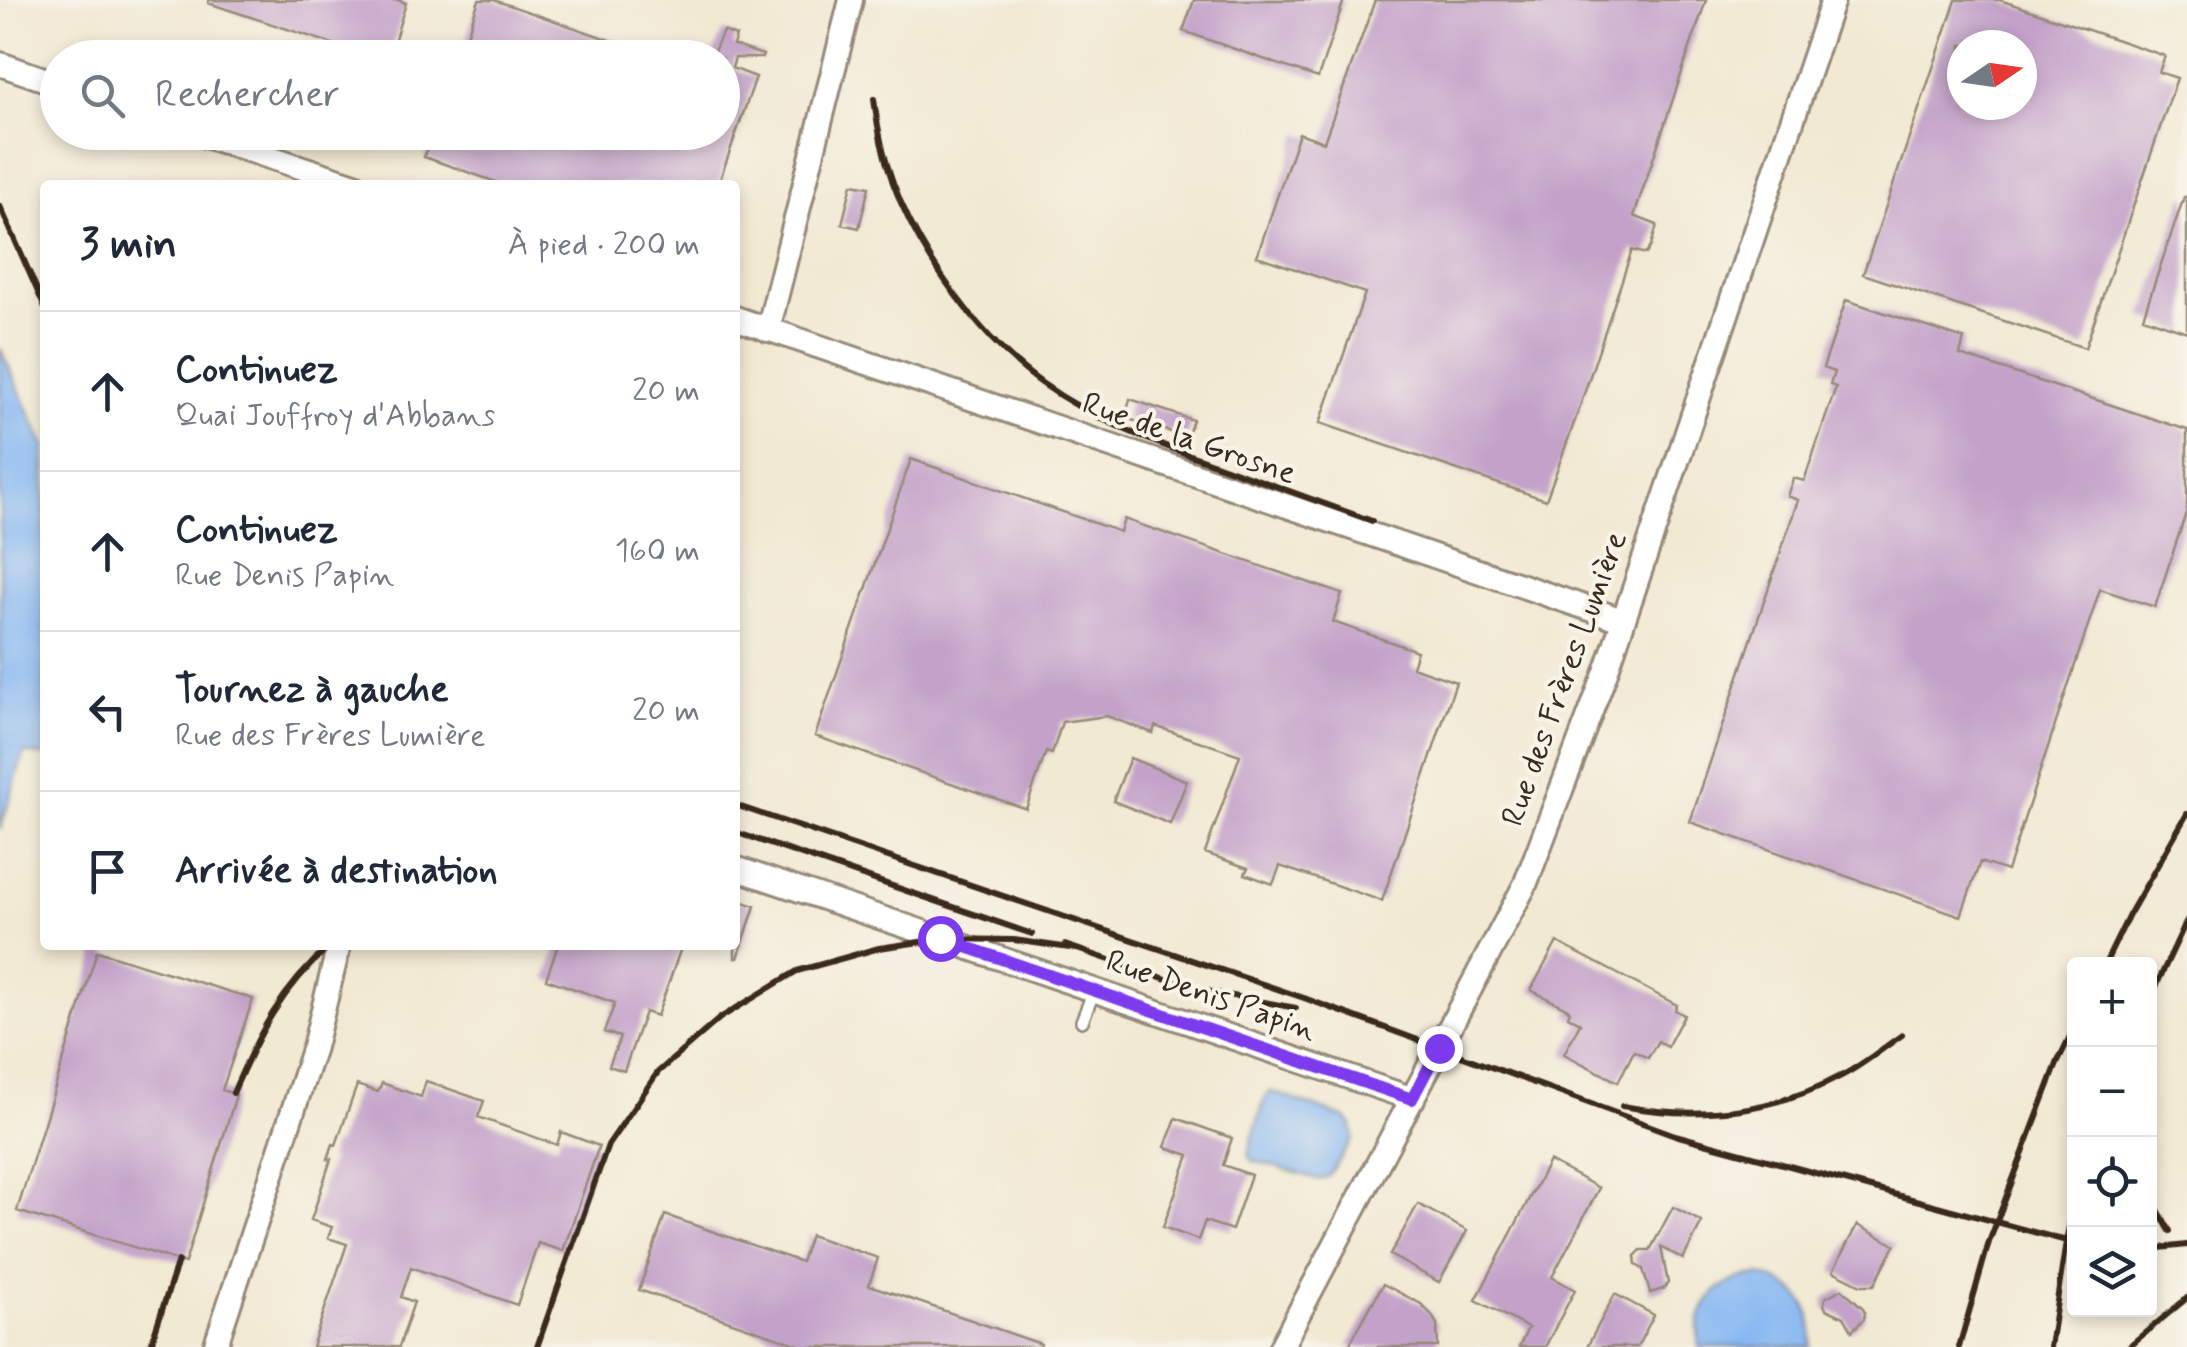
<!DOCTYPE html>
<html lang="fr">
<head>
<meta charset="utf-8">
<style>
  body { margin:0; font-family:Mynerve,sans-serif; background:#f6f6f7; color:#1f2937 }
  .controls { position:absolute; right:30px; bottom:30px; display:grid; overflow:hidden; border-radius:10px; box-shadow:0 5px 15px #0003 }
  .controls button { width:90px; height:90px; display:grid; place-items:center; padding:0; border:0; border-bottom:2px solid #e0e1e3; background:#fff; color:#1f2937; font:50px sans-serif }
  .compass { position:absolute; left:1947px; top:30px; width:90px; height:90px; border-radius:50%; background:#fff; box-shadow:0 5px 15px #0003; rotate:77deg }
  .stop { position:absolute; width:30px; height:30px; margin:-22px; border:8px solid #7c3aed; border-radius:50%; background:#fff }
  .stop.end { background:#7c3aed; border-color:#fff; box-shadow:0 2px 10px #0008 }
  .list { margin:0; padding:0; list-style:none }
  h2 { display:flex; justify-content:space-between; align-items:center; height:130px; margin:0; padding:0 40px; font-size:42px }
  h2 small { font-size:32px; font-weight:400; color:#747a83 }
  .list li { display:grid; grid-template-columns:65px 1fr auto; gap:30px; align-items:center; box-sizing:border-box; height:160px; padding:0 40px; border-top:2px solid #e0e1e3 }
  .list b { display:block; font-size:38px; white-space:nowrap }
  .list p { margin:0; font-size:32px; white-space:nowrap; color:#747a83 }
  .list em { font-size:32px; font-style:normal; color:#747a83 }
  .icon { flex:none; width:55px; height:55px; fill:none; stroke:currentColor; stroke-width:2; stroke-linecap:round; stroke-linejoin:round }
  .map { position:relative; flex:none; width:2187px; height:1347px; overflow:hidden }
  .search { position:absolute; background:#fff; box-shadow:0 5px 15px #0003; left:40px; top:40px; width:700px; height:110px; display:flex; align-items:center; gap:25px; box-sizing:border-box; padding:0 35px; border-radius:55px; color:#747a83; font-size:38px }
  .panel { position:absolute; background:#fff; box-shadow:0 5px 15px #0003; left:40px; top:180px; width:700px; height:770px; border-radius:10px }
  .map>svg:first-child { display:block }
</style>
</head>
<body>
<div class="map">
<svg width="2187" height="1347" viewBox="0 0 2187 1347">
  <rect width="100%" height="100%" fill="#f7f3e8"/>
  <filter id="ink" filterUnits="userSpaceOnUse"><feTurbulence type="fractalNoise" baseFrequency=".01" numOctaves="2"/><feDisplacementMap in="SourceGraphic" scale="20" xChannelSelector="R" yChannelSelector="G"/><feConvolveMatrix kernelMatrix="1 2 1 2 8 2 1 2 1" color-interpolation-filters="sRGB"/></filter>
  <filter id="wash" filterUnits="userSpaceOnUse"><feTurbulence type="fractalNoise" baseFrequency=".0048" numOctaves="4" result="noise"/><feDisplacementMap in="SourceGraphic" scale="40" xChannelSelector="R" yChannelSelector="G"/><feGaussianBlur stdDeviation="2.25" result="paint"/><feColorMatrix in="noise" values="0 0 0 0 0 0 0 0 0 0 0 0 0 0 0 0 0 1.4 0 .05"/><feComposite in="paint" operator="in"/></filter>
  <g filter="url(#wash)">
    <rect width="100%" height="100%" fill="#f2e9d3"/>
    <path fill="#86b7f2" stroke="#607088" stroke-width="2.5" d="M0 348 45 446V756L24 753 0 830Z
      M1270 1091 1346 1118 1352 1125 1354 1138 1329 1176 1320 1180 1251 1160 1248 1153 1265 1098Z
      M1760 1275C1798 1285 1817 1307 1811 1347H1699C1694 1303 1718 1279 1760 1275Z"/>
    <g id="blocks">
      <path fill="#c3a1c9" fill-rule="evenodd" d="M209 0H398L406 3 389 58H376L208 3Z
        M479 0H494L654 55 653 58H459Z
        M1194 0H1344L1318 78 1183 31Z
        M1375 0H1706L1634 216 1657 225 1651 246 1646 254 1632 250 1578 412 1546 500 1320 423 1365 293 1257 256 1299 133 1324 142Z
        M1956 0H2000L2165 56 2159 72 2177 78 2085 348 1863 274ZM1962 45H2022V105H1962Z
        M723 31 736 36 733 45 763 55 762 58H735L732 68 756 77 718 185H505L424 157 433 132H722V58H711Z
        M852 184 869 187 859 228 842 224Z
        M2184 197H2187V332L2143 317Z
        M1846 300 1964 339 1960 355 2187 430V510L2155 607 2100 589 2007 871 1980 862 1961 916 1690 822 1798 500 1787 496 1792 482 1793 478 1804 481 1836 387 1830 385 1834 372 1823 368Z
        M1130 399 1193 420 1187 437 1125 418Z
        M911 459 1120 532 1124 519 1342 594 1333 622 1417 651 1412 667 1456 682 1382 901 1280 866 1273 884 1245 874 1248 868 1205 853 1240 755 1155 726 1153 733 1107 716 1062 722 1052 754 1046 752 1026 809 815 736Z
        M1130 758 1187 781 1170 824 1113 801Z
        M735 899 755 906 738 958H735Z
        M1557 942 1677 1005 1675 1010 1684 1015 1667 1047 1658 1041 1648 1058 1634 1051 1618 1082 1564 1054 1580 1023 1568 1016 1570 1011 1566 1008 1531 990Z
        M558 945H682L657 1016 645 1012 624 1071 609 1066 620 1037 604 1032 615 1003 546 979Z
        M97 951 253 999 222 1090 236 1095 185 1263 17 1211Z
        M426 1081 484 1101 478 1117 557 1145 561 1132 599 1146 563 1251 538 1243 517 1305 411 1267 401 1297 414 1302 399 1347H312L347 1244 328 1238 332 1227 311 1220 331 1159H328L333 1144 336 1145 357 1085 378 1092 382 1083 421 1097Z
        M1176 1118 1232 1138 1223 1165 1251 1175 1232 1230 1205 1221 1198 1240 1163 1227 1189 1155 1165 1147Z
        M1549 1161 1599 1188 1552 1277 1575 1290 1545 1347H1519L1528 1328 1476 1300Z
        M1418 1204 1467 1231 1439 1282 1390 1255Z
        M1673 1207 1702 1222 1683 1259 1661 1247 1668 1283 1663 1289 1650 1293 1643 1269 1636 1265 1635 1256 1641 1250H1650Z
        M665 1215 801 1262 810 1235 878 1258 869 1285 1041 1344 1040 1347H805L639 1290Z
        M1857 1225 1895 1245 1874 1285H1861L1833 1271Z
        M1383 1284 1421 1304 1431 1314 1437 1324 1438 1347H1348Z
        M1842 1289 1863 1308 1865 1313 1864 1319 1852 1331 1844 1317 1826 1309 1824 1305 1825 1298Z
        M1615 1294 1654 1315 1637 1347H1587Z"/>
    </g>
  </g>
  <g filter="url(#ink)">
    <use href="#blocks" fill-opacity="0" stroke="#968a78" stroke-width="2.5"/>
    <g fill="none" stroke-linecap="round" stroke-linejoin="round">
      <defs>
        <path id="service" d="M1082 1021 1094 991"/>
        <path id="minor" d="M0 64 58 84
          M193 132 355 185
          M735 318 1622 620
          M768 330 851 0
          M735 868 1413 1099
          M215 1347 314 1047 339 945
          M1281 1347 1525 885 1606 672 1833 0"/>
      </defs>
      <use href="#service" stroke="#968a78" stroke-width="16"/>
      <use href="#minor" stroke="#968a78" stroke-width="28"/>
      <use href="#service" stroke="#fff" stroke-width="11"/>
      <use href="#minor" stroke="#fff" stroke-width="22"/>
      <path stroke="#3b2a1e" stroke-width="6" d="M874 99C881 161 899 208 932 261 962 308 998 352 1043 384 1095 421 1155 443 1215 464 1267 483 1320 502 1372 521
        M0 206 45 308
        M735 805 1304 998 1675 1135 2074 1243
        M735 832 1032 934
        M1065 945 1196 989 1296 1008
        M2105 964 2129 915 2187 814
        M2150 999 2187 920
        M233 1093C259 1033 280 990 331 945
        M1622 1106C1700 1120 1773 1113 1843 1075 1864 1064 1883 1048 1902 1035
        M2150 1186 2158 1210 2170 1231
        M2150 1249 2187 1245
        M150 1347 178 1261
        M537 1347 608 1145 658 1072 720 1018 797 971 879 948 940 939 1014 940 1077 949
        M1959 1347 1989 1242 2058 1061 2074 1028
        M2050 1347 2066 1242 2074 1202
        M2128 1347 2187 1298"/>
    </g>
  </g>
  <g fill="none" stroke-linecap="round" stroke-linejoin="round" filter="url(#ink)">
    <path stroke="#7c3aed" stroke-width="12" d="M940 938 1412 1099 1439 1048"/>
  </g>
  <g text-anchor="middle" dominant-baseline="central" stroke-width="8" stroke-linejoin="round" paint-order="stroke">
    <g font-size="32" fill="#3b2a1e" stroke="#f7f3e8">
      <text transform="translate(1189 439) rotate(19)">Rue de la Grosne</text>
      <text transform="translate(1565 679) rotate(-70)">Rue des Frères Lumière</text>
      <text transform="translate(1211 996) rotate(19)">Rue Denis Papin</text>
    </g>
  </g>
</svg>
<div class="controls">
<button>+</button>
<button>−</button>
<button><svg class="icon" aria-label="locate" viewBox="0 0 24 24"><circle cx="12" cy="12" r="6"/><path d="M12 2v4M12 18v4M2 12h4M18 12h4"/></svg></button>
<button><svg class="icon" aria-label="layers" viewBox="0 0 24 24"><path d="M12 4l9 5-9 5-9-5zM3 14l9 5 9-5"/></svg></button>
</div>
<svg class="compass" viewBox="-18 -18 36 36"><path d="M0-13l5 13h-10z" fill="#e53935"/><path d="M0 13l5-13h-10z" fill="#747a83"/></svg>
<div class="stop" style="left:940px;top:938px"></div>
<div class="stop end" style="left:1439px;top:1048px"></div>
<div class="search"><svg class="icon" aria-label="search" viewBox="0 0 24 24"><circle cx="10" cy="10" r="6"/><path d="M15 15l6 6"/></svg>Rechercher</div>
<section class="panel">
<h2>3 min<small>À pied · 200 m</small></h2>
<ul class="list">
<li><svg class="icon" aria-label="ahead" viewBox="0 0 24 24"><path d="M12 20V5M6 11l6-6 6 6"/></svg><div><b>Continuez</b><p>Quai Jouffroy d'Abbans</p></div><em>20 m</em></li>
<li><svg class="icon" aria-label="ahead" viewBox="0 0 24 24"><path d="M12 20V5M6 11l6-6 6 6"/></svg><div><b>Continuez</b><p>Rue Denis Papin</p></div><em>160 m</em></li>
<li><svg class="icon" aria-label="left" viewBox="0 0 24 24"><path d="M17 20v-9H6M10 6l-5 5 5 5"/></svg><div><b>Tournez à gauche</b><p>Rue des Frères Lumière</p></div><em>20 m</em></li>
<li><svg class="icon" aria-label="arrive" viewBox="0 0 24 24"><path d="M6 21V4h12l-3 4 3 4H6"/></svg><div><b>Arrivée à destination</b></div></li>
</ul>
</section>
</div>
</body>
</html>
